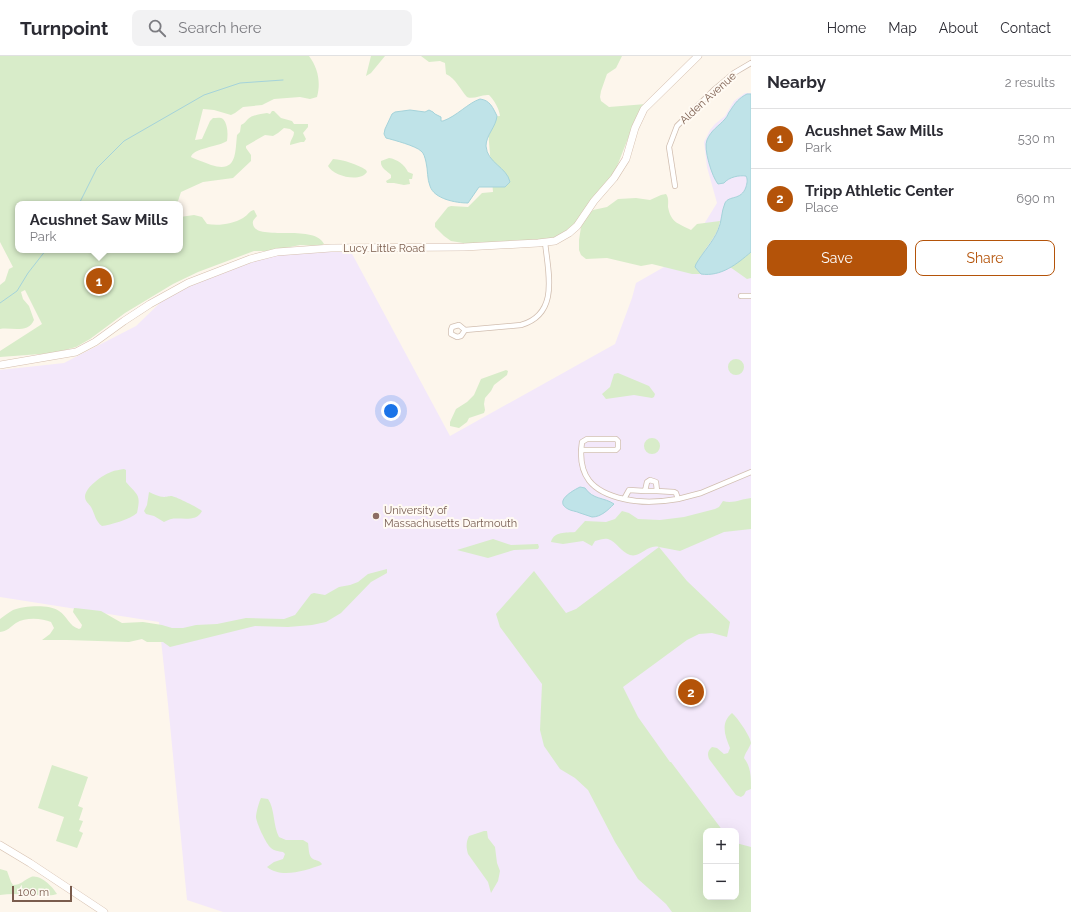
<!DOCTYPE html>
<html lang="en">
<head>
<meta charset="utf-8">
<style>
  body { margin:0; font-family:Raleway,sans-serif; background:#f2f2f3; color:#2b2b33 }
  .controls { position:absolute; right:12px; bottom:12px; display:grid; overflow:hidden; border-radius:8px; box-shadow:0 4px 16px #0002 }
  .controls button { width:36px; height:36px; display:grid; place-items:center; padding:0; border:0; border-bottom:1px solid #e1e1e2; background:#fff; color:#2b2b33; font:20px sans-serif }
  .scale { position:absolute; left:12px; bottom:10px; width:60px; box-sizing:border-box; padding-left:4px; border:2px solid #7a5c4d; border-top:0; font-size:11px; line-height:14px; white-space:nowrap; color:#7a5c4d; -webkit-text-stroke:3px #fffaf3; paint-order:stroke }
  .you { position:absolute; left:391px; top:355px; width:14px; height:14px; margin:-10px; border:3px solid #fff; border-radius:50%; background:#1a73e8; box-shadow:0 0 0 6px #1a73e833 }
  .badge { display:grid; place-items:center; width:26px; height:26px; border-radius:50%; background:#b45309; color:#fff; font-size:13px; font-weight:700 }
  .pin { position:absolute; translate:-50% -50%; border:2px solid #fff; box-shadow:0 1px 4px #0006 }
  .popup { position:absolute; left:15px; top:145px; width:168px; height:52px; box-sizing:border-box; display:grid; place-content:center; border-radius:8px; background:#fff; filter:drop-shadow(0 1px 3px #0005); font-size:13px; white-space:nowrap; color:#7c7c81 }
  .popup b { font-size:15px; color:#2b2b33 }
  .popup::after { content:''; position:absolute; left:50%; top:100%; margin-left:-8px; border:8px solid transparent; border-top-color:#fff }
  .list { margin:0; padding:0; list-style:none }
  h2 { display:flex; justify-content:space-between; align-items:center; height:52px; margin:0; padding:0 16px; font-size:17px }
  h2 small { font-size:13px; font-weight:400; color:#7c7c81 }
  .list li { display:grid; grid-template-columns:26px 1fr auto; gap:12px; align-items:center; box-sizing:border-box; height:60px; padding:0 16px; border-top:1px solid #e1e1e2 }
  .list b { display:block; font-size:15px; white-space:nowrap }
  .list p { margin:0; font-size:13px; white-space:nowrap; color:#7c7c81 }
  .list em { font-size:13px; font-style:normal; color:#7c7c81 }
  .actions { display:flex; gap:8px; padding:12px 16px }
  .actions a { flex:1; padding:9px 0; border:1px solid #b45309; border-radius:8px; text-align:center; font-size:14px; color:#b45309 }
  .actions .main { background:#b45309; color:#fff }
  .icon { flex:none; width:22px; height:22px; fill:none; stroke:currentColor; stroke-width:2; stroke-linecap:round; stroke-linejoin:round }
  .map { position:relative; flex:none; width:751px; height:856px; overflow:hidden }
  header { display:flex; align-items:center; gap:24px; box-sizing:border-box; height:56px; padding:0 20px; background:#fff; border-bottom:1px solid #e1e1e2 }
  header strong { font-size:19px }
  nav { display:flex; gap:22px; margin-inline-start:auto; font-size:14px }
  .search { width:280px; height:36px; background:#f2f2f3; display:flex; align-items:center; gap:10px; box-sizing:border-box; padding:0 14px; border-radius:8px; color:#7c7c81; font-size:15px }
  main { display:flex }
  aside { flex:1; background:#fff }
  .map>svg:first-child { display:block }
</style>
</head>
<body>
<header>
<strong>Turnpoint</strong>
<div class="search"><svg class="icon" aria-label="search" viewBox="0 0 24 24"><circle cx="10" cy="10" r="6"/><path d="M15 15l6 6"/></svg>Search here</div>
<nav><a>Home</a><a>Map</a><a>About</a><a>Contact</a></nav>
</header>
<main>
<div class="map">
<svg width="751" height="856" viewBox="0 0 751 856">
  <rect width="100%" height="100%" fill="#fdf6ec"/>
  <path fill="#f3e8fa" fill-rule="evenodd" d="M745 37H751V856H223L187 844 168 648 159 566 0 541V314L64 307 136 270 164 243 187 230 269 200 309 195 350 194 450 380 615 288 632 242 636 227 685 199 717 147 707 111 704 86 710 74 715 68 725 60 734 45ZM706 775H736V841H706Z"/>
  <path fill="#d8ecc9" d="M0 0H309C318 12 321 26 317 41L310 43 300 41 274 43 262 49 243 51 235 57 231 59 214 54 203 53 195 84 202 83 210 65 213 62C216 62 221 61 223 63 228 68 228 79 227 85 218 91 193 92 191 101 196 104 205 106 211 109 237 117 235 98 237 79L240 76 241 69C245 67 245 66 248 63 252 59 261 58 267 57L270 58 272 55H274L281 62 292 65 294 68H308V71L303 77 306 83 304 86H301L290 89C290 84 294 81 294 76L290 73 284 72 278 77 273 80 265 79 246 90V92L251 99V105L233 122 203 126 181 136 177 148H18V194H180V161L194 159 202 161 207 168C219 170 233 168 243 162 248 159 249 155 254 154L257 160C255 163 252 164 253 168 255 186 315 167 324 188L319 190 300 189 270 195H254L198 216 173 228 125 257 90 283 76 291 54 297 0 301V295L42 268 25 234 21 236 23 243 29 250 34 264C28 278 11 271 0 273V229L5 225 9 213 13 211 0 186Z
    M371 0H385L371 17 366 20Z
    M421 0H622L616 12 607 18 601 35 600 41 601 45 609 51 646 48 638 57 614 118 584 154 578 166 557 183 479 189 463 187 451 185 444 180 435 171V167L448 151 451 150 468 151 482 137 493 136 487 61 500 60C499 52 494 44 489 39 481 38 474 44 467 41 460 33 456 23 446 18L445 7 440 5 429 6Z
    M389 102C397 103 405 109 408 116L413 118 412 123H409L410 128 404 129 394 127H387L386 125 391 122V119C387 115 380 112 381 105Z
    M333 103C344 104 357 108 366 114L367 116C360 127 333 120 328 110Z
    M666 138C669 142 668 146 668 151 671 167 678 167 691 174L697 168 720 165C718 178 710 186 703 197 700 201 698 206 696 211L701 218H692L652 208 641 210 607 202 586 203 581 199 579 194V184L581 171 584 163 593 154 607 151 618 143 636 142 650 144 661 139Z
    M751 196V222L747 223 730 211Z
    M728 311a8 8 0 1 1 16 0a8 8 0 1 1-16 0Z
    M506 314 508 315 507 319 494 329 491 335 485 342 484 348 485 354 484 357 469 362 467 366 459 372 450 370V366L456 353 467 346 474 339 481 323Z
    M618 317 649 330 655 338 654 341 652 342 634 339 606 343 602 338 610 331 614 318Z
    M644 390a8 8 0 1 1 16 0a8 8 0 1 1-16 0Z
    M124 413 126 414V426C138 440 141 438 137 457 131 463 110 469 102 470 95 465 95 458 91 451 89 448 85 445 85 441 85 431 103 419 111 416 115 414 120 414 124 413Z
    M149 436C154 438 159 441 164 441 165 441 170 440 171 440 175 440 199 452 202 455 196 467 181 461 171 463 168 464 166 465 164 466L154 460 146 458 144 455 147 449Z
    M751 442V473L724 476 680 495 659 491 687 525 730 566 727 581 712 577 699 578 687 584 623 631 638 661 670 706H671L723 775H706V841H736V787L751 791V856H672L666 848 638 823 615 786 588 734 575 722 560 713 544 690 540 674 542 628 500 571 496 558 534 515 566 557 576 553 659 491C647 488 641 502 630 499 621 496 616 485 608 483 604 482 600 484 595 485L592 490 583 485 563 488 551 486C554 475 566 477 575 476L585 465 606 466 615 463 622 455 629 457 638 463 660 464 684 461 715 453 719 451 723 445C733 448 741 443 751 442Z
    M493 483 511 489 538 488 539 491 538 493 514 494 488 502 457 494Z
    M387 513V517L371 526 341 557 326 566 312 569 288 571 255 570 170 591 163 586H147L142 583 129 586 67 584H42L50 578 54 572 51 566C42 562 25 561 16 567 10 571 8 575 0 576V563C4 560 8 557 13 554 24 550 49 548 59 555 67 560 69 570 79 573L81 572 82 569 73 556 74 552H75L101 555 122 567 143 566 162 569 172 572H183L196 569 217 568 246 562 284 563 295 559 311 538 314 537 325 539 339 531 350 529 358 526 368 518Z
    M732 657C737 661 751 681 751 687 750 691 745 697 744 702 751 711 751 721 751 733L746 735 744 739 741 741 736 739 709 703C707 697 708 695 712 691L717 692 724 698 728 697 730 692C725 680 720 667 732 657Z
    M52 709 88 721 78 750 83 752 79 764 83 765 79 775 83 777 77 792 56 785 64 761 38 752Z
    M261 742 268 743C275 753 273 770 279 781L286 784H303L308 787C309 792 308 800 313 803 317 805 319 804 322 808L321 809C307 814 281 823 267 811L274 806 283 803 285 798 283 796C278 795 274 795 271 792 266 788 256 766 256 761 256 757 259 746 261 742Z
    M484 775H487L488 782 495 791 497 807 500 815 498 825 491 837 488 826 468 798C466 791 466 786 469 780Z
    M0 813 7 815 11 826 13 829C21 829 24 824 31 821 40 818 53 831 57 838 52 840 47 839 41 839 27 839 14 837 0 839Z"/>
  <path fill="#bfe3e8" stroke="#a5d3da" d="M747 38H751V196C737 208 721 221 701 218L695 211 696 208C703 196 713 186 718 174 722 166 721 156 725 147 729 139 741 145 746 131 747 127 748 124 746 120 739 119 729 121 724 127L718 128C712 121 703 92 707 84 711 74 719 70 725 63 728 60 728 57 730 55 735 47 739 42 747 38Z
    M480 43C490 44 493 52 497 60 496 71 486 79 486 90 487 107 507 111 510 126L505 131H479L468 147C456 147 434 143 430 130 427 123 428 114 426 106 425 102 424 97 421 95 416 90 394 84 386 82L384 78 385 73 392 58 395 56 410 54 425 56 429 54 433 56 435 58 441 61V65H443C457 60 468 47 480 43Z
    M580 431 585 432C593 444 604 441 614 448 608 454 601 461 592 461 588 460 584 458 580 457 576 455 571 455 568 453 553 445 574 434 580 431Z"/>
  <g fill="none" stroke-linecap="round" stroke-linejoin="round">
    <path stroke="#a5d3da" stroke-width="1" d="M79 148 97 112 124 85 204 39 240 27 283 24
      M0 247 17 235 28 217 46 194"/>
    <defs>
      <path id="street" d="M675 130 669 91 677 70 715 33 734 17 751 7
        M741 240H751
        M465 274 459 269 452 271 451 274V278L457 281 461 280 465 274 521 269C560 258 548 216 545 186
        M581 394H616L618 392V385L616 383H587L582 386C577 420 592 436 624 443L629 434 645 435 647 426 650 424 656 426 657 435H645
        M624 443C641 447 661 446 678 443L676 437 674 436 657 435
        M678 443 701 437 751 416"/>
      <path id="secondary" d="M0 309 76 296 95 286 124 265 150 248 188 227 250 203 277 196 331 192 464 191 538 187 555 185 569 177 577 170 594 145 614 122 626 103 635 72 644 53 698 0
        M0 789 30 807 104 856"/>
    </defs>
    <use href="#street" stroke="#d1beb0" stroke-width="6"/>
    <use href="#secondary" stroke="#d6c0b0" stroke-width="8"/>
    <use href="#street" stroke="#fff" stroke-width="4.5"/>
    <use href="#secondary" stroke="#fff" stroke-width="7"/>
  </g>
  <circle fill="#8d6e63" stroke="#fffaf3" stroke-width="1.5" cx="376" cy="460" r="4"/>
  <g text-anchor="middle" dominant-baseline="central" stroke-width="4" stroke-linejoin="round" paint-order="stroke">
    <g font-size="11" fill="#7a5c4d" stroke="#fffaf3">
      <text transform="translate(708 42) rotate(-42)">Alden Avenue</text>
      <text x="384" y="192">Lucy Little Road</text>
    </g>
    <g font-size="11" fill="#785e54" stroke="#fffaf3" text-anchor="start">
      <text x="384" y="454">University of<tspan x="384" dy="13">Massachusetts Dartmouth</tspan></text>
    </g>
  </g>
</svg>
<div class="controls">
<button>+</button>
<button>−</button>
</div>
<div class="scale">100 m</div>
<div class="you"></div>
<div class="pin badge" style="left:99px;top:225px">1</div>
<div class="popup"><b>Acushnet Saw Mills</b>Park</div>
<div class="pin badge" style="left:691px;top:636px">2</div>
</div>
<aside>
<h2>Nearby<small>2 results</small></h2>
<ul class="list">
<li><span class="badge">1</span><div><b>Acushnet Saw Mills</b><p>Park</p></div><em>530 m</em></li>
<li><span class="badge">2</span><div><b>Tripp Athletic Center</b><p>Place</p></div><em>690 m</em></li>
</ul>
<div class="actions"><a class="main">Save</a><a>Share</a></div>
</aside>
</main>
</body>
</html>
